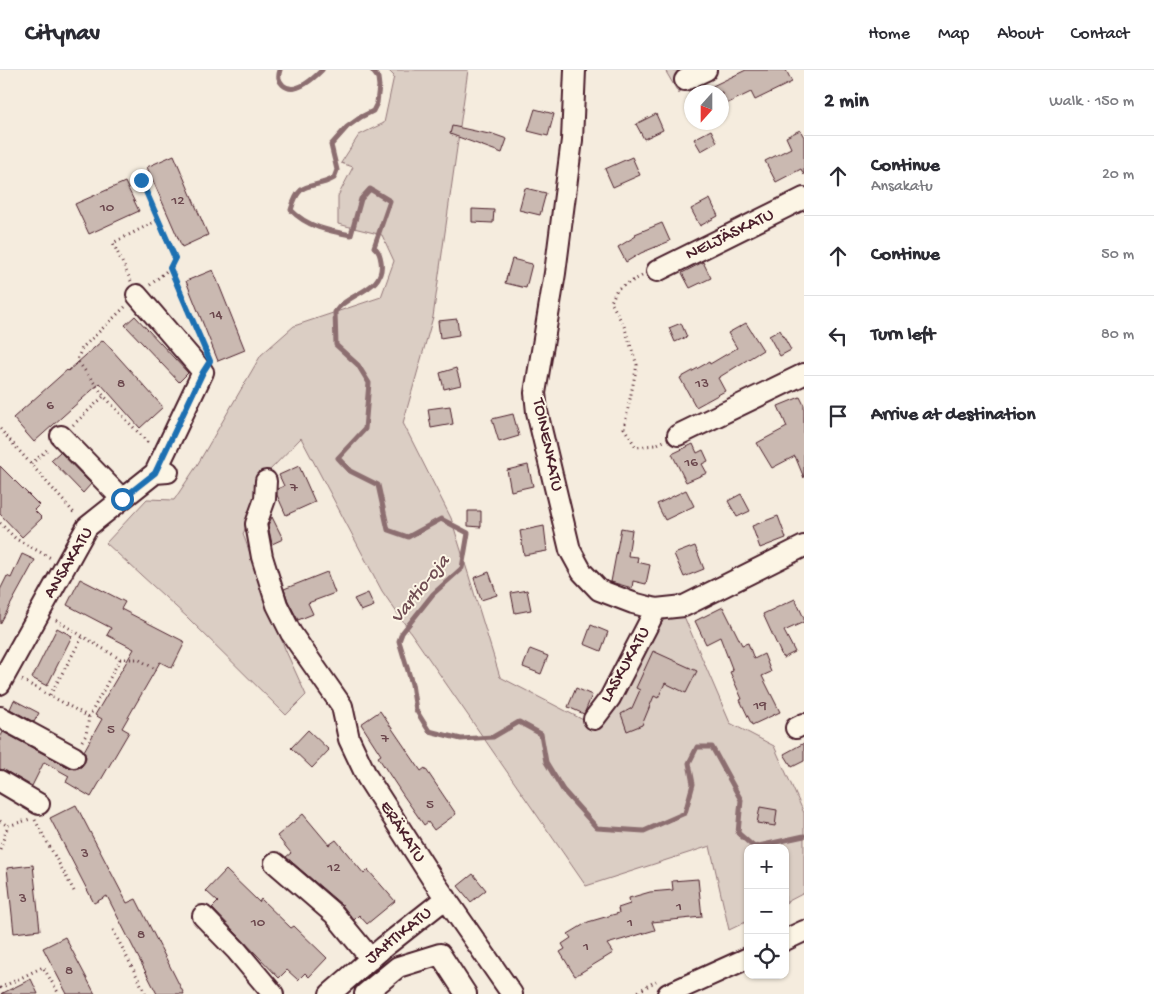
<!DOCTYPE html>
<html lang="en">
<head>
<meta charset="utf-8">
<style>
  body { margin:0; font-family:"Gochi Hand",sans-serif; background:#f2f2f3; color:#2b2b33 }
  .controls { position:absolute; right:15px; bottom:15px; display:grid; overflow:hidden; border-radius:10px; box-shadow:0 1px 4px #0004 }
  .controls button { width:45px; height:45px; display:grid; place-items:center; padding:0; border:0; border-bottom:1px solid #e1e1e2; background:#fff; color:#2b2b33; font:25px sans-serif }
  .compass { position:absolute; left:684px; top:15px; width:45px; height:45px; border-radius:50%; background:#fff; box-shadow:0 1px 4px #0004; rotate:201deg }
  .stop { position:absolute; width:15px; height:15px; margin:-11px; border:4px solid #1f6fb2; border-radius:50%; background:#fff }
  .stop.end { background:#1f6fb2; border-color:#fff; box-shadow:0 1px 5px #0008 }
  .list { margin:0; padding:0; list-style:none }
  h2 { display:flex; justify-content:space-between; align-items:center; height:65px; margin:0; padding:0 20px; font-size:21px }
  h2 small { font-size:16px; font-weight:400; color:#7c7c81 }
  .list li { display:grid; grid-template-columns:32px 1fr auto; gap:15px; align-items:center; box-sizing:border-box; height:80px; padding:0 20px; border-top:1px solid #e1e1e2 }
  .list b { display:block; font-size:19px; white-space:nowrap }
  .list p { margin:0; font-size:16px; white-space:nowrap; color:#7c7c81 }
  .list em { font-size:16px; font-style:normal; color:#7c7c81 }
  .icon { flex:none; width:28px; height:28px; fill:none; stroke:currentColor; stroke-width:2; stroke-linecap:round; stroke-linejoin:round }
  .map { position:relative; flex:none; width:804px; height:924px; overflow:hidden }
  header { display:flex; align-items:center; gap:30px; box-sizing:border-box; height:70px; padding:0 25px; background:#fff; border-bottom:1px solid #e1e1e2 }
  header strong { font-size:24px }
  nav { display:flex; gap:28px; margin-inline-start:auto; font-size:18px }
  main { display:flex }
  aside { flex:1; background:#fff }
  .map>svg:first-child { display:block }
</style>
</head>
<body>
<header>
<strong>Citynav</strong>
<nav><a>Home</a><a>Map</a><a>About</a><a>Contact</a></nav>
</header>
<main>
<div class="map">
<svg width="804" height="924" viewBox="0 0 804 924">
  <rect width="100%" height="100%" fill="#f5ecde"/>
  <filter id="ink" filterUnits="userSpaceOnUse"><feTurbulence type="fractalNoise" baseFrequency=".02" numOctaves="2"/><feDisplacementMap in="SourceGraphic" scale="10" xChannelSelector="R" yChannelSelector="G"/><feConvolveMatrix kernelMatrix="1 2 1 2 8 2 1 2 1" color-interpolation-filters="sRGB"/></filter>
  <g filter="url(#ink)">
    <path fill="#dbcec4" stroke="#927678" d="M388 0H468L433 247 403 353 451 448 500 607 593 655 637 553 683 544 730 653 774 676 804 743V823L785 833V778H748V851L729 860 710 776 586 816 382 521 301 368 268 402 243 464 285 579 306 625 286 645 187 547 106 473 147 429 174 430 196 397 261 285 294 256 381 227 394 191 382 165 338 154V126L353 97 341 93 359 65 384 53 394 6Z
      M665 0H691L679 24Z"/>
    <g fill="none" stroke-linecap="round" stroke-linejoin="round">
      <path stroke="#8c6e70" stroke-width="5" d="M280 0C278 6 278 10 283 15 295 26 314 8 322 0
        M372 0 378 8 379 16 377 33 373 41 361 47 347 57 331 75 337 100 334 108C312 121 300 107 291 140 307 157 329 161 351 165L361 129 370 119 390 131 374 177C379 181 380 185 381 191 386 221 348 222 335 242L336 275 358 295 369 313 365 359 338 388 350 401 378 415 388 460 408 467 441 449 468 463 462 498 433 524 402 563 399 571 412 614 416 640 429 661 461 669 493 667 519 652 541 664 546 692 563 720 597 758 644 761 685 743 693 714 689 693 697 677H712L741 730 738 763 754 777 804 766"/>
    </g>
    <path fill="#cab9b1" stroke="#4a1f2b" d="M746 0H786L792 12 755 30 751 22 722 36V22H700Z
      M535 39 554 44 548 66 528 61Z
      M656 44 663 60 644 69 636 54Z
      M452 56 489 64 490 63 507 69 502 83 450 64Z
      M711 60 717 72 701 81 694 69Z
      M800 60 804 67V105L801 99 776 112 765 91 791 78 786 67Z
      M174 85 208 165 182 177 147 97Z
      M632 87 640 105 613 117 605 99Z
      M125 112 139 141 89 164 75 134Z
      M525 118 546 123 540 145 519 140Z
      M710 129 718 146 700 156 691 139Z
      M472 139 494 140 493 153 472 152Z
      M662 153 670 171 641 183 626 192 618 177 636 166 635 164Z
      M512 189 532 194 526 218 505 213Z
      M703 192 711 208 690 218 682 203Z
      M213 200 245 280 218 291 186 211Z
      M135 246 188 303 179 312 125 255Z
      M457 249 459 265 440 268 438 251Z
      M681 253 687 267 675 272 669 258Z
      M746 253 763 280 718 308 725 321 696 337 680 308 709 292 710 294 737 278 728 263Z
      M780 260 791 280 780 286 769 266Z
      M103 270 163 337 140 358 100 313 34 372 13 348 67 300 68 301Z
      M456 298 461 315 444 319 440 303Z
      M800 327 804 335V408L795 386 772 398 757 373 787 357 778 336Z
      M450 336 453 354 431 358 428 339Z
      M513 344 519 366 499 372 492 349Z
      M693 374 697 383 703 380 708 391 702 394 707 403 686 412 672 384Z
      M60 382 91 414 83 423 51 390Z
      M528 395 533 416 511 421 507 400Z
      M0 396 39 435 34 440 42 448 22 467 0 444Z
      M299 396 315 432 286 445 277 425V419L284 416 279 405Z
      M686 420 694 436 665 450 657 434Z
      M741 424 750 441 737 447 728 431Z
      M468 441H481V457L468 456Z
      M778 446 786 468 760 478 752 456Z
      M272 447 283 469 272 474 268 455Z
      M544 456 547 481 524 485 520 461Z
      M621 458 632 460 628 486 638 487 637 492 650 495 646 514 633 511 632 518 611 512Z
      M695 476 704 499 684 507 674 484Z
      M22 484 35 490 0 554V520L7 506 11 508Z
      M327 502 335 523 308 533 313 544 298 550 288 531 284 519Z
      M489 502 497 525 481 530 474 508Z
      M80 509 125 532 121 539 185 572 172 598 160 592 122 658 129 662 91 727 66 712 69 706 44 692 32 716 6 701 0 699V668L3 662 68 697 75 699 81 697 85 692 86 687 84 681 102 649 95 645 134 579 107 565 111 558 67 535Z
      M527 520 531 540 515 543 511 523Z
      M368 523 374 536 361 541 354 529Z
      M795 529 804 548V552L784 561 795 582 783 588 763 544Z
      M723 537 742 575 748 573 754 589 764 584 771 602 762 606 780 642 752 655 740 630 742 629 730 602 733 601 720 567 706 574 695 551Z
      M591 555 608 562 601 581 584 574Z
      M57 558 72 566 47 616 32 608Z
      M530 579 548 586 541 604 523 597Z
      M653 581 697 601 686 623 665 613 658 628 654 626 642 655 627 661 621 644 632 638 640 620 636 618Z
      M576 618 592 625 584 644 568 637Z
      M14 630 39 643 34 652 10 639Z
      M380 641 421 701 425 698 456 744 434 760 428 752 424 755 403 725 378 687 381 685 361 654Z
      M308 660 329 680 312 698 291 678Z
      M804 673V691L792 697 784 684Z
      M76 735 127 833 136 829 184 924H157L107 826 94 833 50 748Z
      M760 737 777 740 775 756 757 753Z
      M303 744 329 775 336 770 364 804 368 800 395 831 367 854 359 845 354 850 342 835 286 787 291 783 277 766Z
      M33 795 40 860 14 863 7 798Z
      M226 800 259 832 261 829 291 858 294 856 327 888 309 907 305 903 298 910 287 900 279 908 212 838 218 832 206 821Z
      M473 804 486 820 471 832 458 816Z
      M698 809 702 847 652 852 655 860 607 874 613 883 575 906 560 882 565 879 562 874 571 868 568 864 588 852 619 843 618 838 630 834 629 828 650 822 673 820 672 811Z
      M65 867 95 924H67L43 878Z
      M31 909 38 924H1Z"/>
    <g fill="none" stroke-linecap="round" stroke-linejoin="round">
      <defs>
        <path id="minor" d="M575 0 572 70 555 203 535 323 537 342 570 480 582 502 599 520 633 533 656 539 684 536 804 476
          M685 10 706 0
          M657 201 804 128
          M137 225 203 302 155 403
          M678 365 804 304
          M61 366 122 429
          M266 411 265 429 256 454 262 487 277 535 291 563 342 636 349 669 367 707 433 810 512 924
          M0 614 87 457 155 403 168 402
          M0 647 74 687
          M594 649 610 628 656 539
          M796 658 804 654
          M0 711 39 734
          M275 793 334 844 371 889
          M203 846 237 881 273 924
          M785 870 804 861
          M330 924 384 877 446 828
          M365 924 398 897 440 884 466 924
          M668 924 748 888"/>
      </defs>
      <use href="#minor" stroke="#4a1f2b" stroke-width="24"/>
      <path stroke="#4a1f2b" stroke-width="3" stroke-dasharray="1 4" stroke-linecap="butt" d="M141 110 175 188 170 198 202 273
        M642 206 617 219 611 232 624 256 637 295 624 358 636 377 655 375 664 371
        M131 211 113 173 158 150
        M150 215 170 198
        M125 237 82 278 77 290 104 326 150 375
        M73 355 104 326
        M0 359 75 444
        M31 394 49 378
        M0 453 16 469 51 488
        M56 550 120 589H138L157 600
        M22 610 89 647
        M50 625 83 566
        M82 671 86 665 89 647 120 589
        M35 750 74 821
        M0 751 8 756 30 749
        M0 779 8 756
        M113 860 146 924
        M0 918 43 897 59 924
        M0 918 3 924
        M634 924 656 911"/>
      <use href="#minor" stroke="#fcf5e5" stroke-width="20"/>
    </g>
  </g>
  <g fill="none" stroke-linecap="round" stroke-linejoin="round" filter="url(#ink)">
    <path stroke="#1f6fb2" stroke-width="6" d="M122 429 155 403 203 302 210 291 170 198 175 188 141 110"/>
  </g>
  <g text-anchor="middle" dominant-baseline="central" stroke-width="4" stroke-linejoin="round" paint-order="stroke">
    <g font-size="15" fill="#6a464c">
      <text x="178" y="131">12</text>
      <text x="107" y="138">10</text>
      <text x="216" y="245">14</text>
      <text x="121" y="314">8</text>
      <text x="702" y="314">13</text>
      <text x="50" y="336">6</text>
      <text x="691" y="393">16</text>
      <text x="294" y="418">7</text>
      <text x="760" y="636">19</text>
      <text x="111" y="660">5</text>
      <text x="385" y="669">7</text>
      <text x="430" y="735">5</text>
      <text x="85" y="784">3</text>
      <text x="334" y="798">12</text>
      <text x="23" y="829">3</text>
      <text x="679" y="837">1</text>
      <text x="258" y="853">10</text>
      <text x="630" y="853">1</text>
      <text x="141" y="865">8</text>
      <text x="586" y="877">1</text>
      <text x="69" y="901">8</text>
    </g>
    <g font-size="18" fill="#4a1f2b" stroke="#fcf5e5">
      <text transform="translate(730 165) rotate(-26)">NELJÄSKATU</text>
      <text transform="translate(547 375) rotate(78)">TOINENKATU</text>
      <text transform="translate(69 493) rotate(-59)">ANSAKATU</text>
      <text transform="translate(626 595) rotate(-61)">LASKUKATU</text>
      <text transform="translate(402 762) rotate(57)">ERÄKATU</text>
      <text transform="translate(399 866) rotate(-39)">JAHTIKATU</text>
    </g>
    <g font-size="19" font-style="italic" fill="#704d53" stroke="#fcf5e5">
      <text transform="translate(421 520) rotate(-51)">Vartio-oja</text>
    </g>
  </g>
</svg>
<div class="controls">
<button>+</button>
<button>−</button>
<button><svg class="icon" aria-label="locate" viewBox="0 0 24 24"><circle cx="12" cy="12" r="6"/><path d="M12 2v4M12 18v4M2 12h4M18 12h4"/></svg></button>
</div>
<svg class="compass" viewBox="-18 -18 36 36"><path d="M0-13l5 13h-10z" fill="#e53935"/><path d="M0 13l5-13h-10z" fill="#7c7c81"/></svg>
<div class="stop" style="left:122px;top:429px"></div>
<div class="stop end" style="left:141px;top:110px"></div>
</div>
<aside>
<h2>2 min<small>Walk · 150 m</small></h2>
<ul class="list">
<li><svg class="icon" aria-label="ahead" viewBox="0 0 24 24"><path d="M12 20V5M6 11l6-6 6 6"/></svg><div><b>Continue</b><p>Ansakatu</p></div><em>20 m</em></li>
<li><svg class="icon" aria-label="ahead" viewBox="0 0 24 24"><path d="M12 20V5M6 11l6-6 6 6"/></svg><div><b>Continue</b></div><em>50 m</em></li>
<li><svg class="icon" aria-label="left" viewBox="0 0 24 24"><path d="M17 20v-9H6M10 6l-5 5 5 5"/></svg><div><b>Turn left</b></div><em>80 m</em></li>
<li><svg class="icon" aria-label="arrive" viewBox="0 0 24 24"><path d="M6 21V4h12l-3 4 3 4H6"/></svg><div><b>Arrive at destination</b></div></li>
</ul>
</aside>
</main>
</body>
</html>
